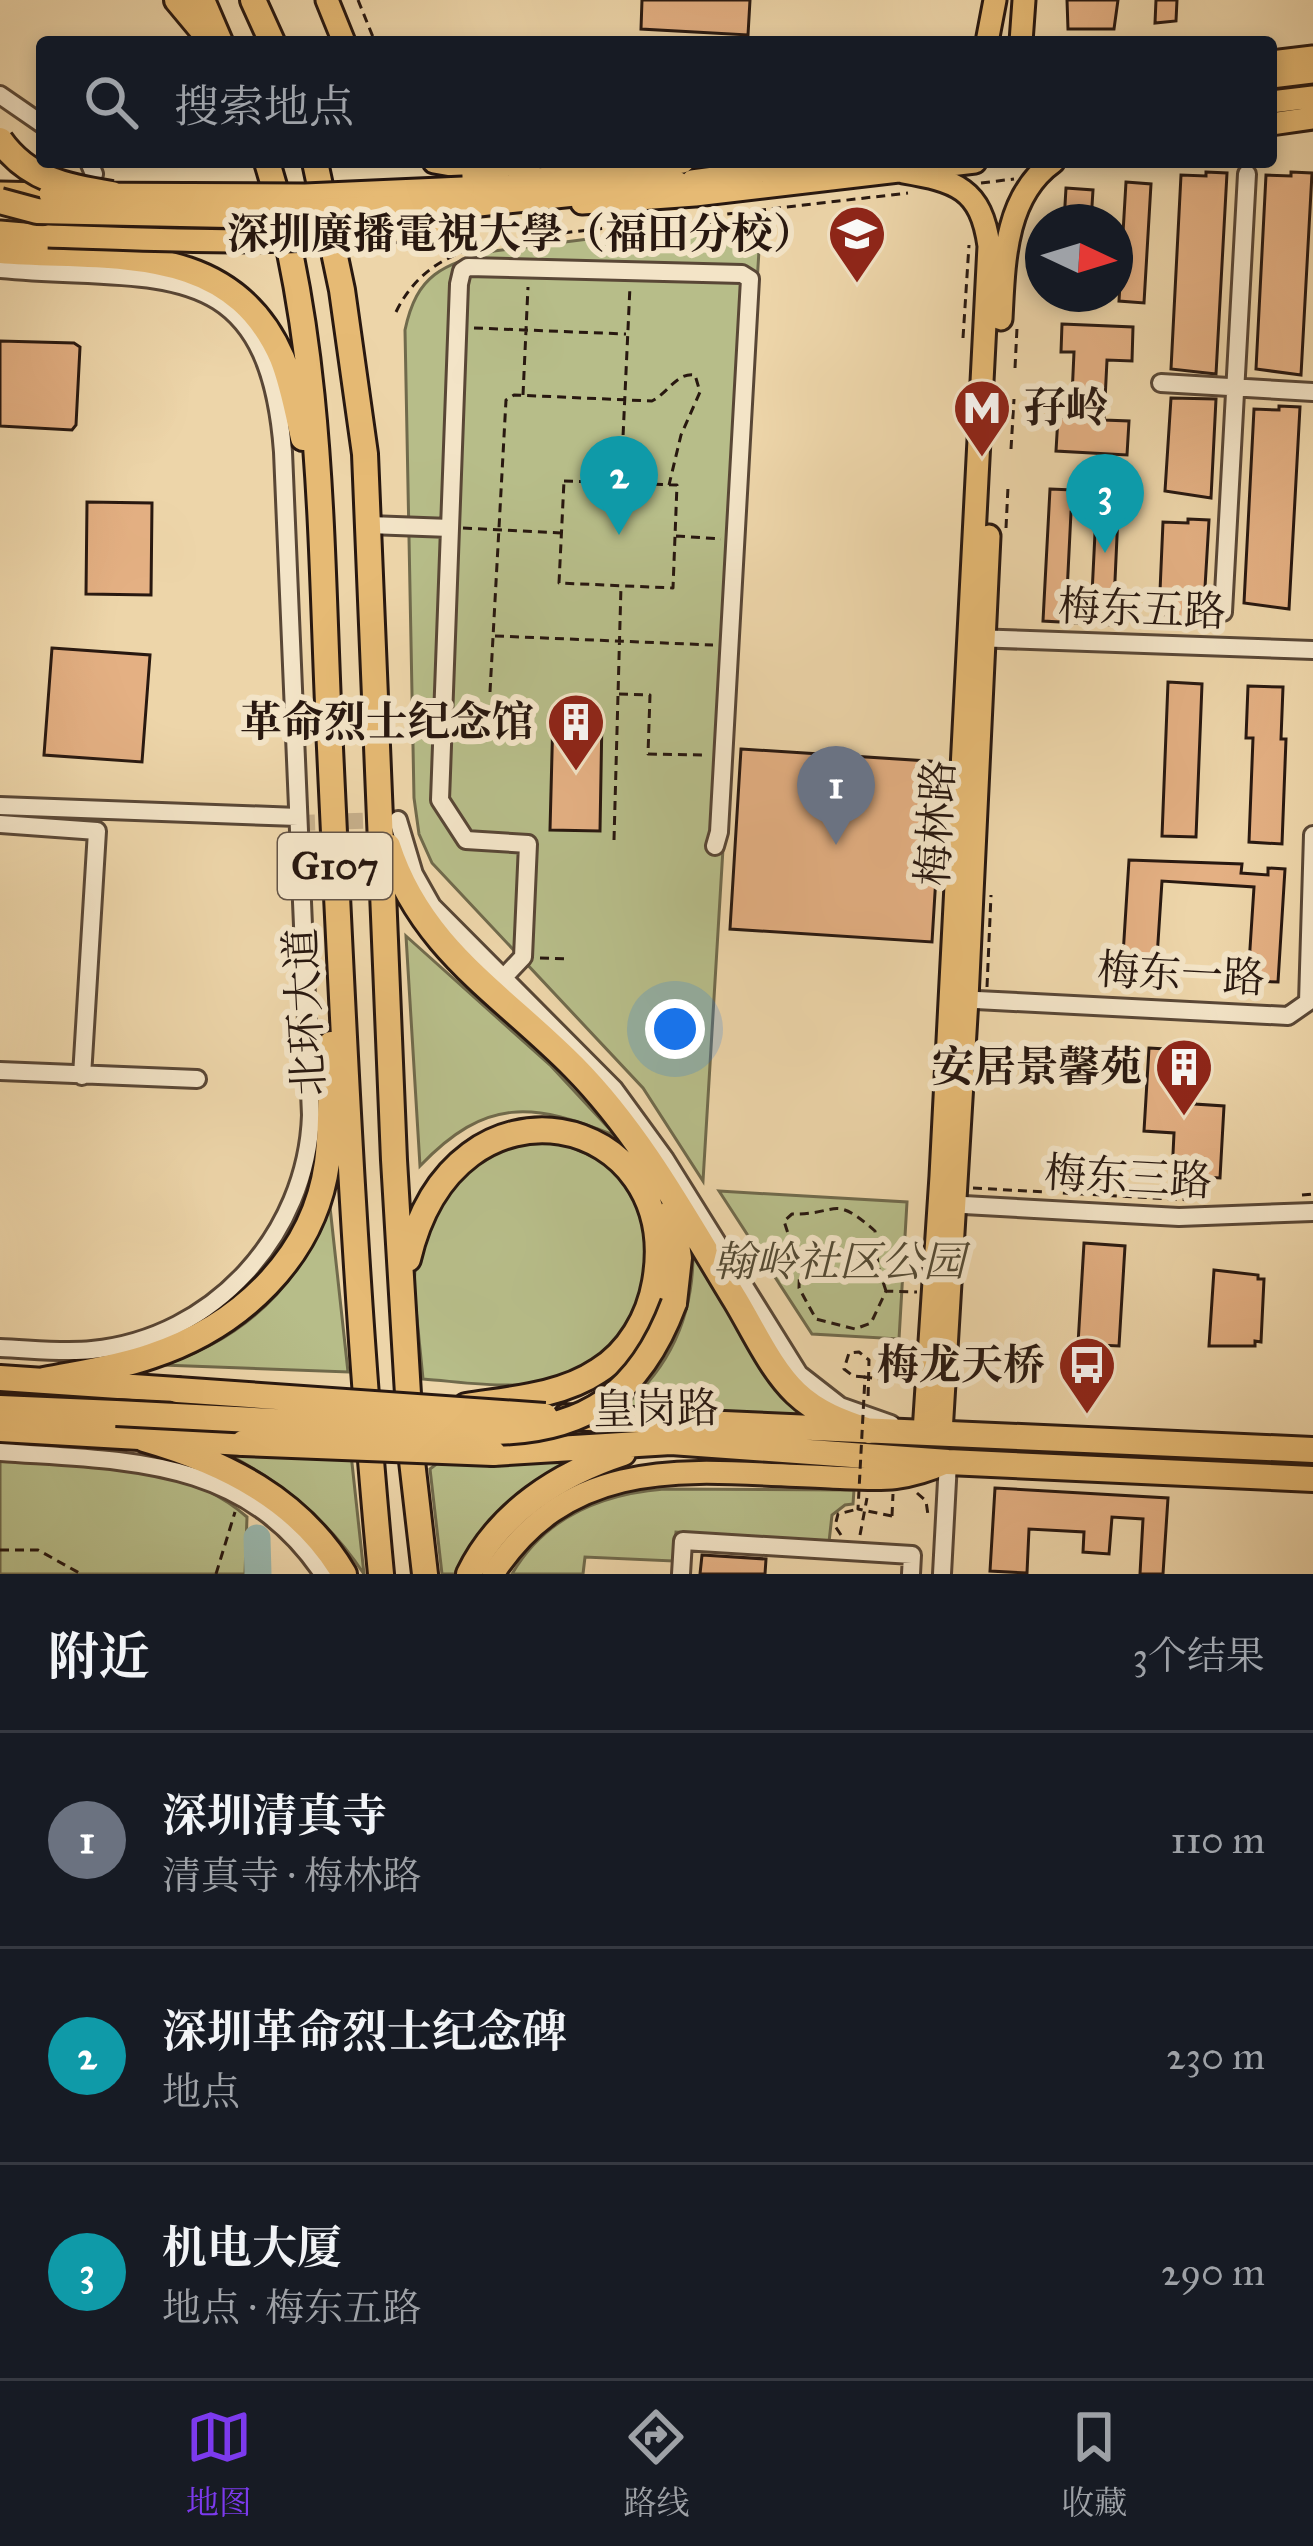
<!DOCTYPE html>
<html lang="zh">
<head>
<meta charset="utf-8">
<style>
  body { margin:0; font-family:"IM FELL Great Primer","Noto Serif SC",serif; background:#242831; color:#f1f3f6 }
  .compass { position:absolute; left:1025px; top:204px; width:108px; height:108px; border-radius:50%; background:#171b24; box-shadow:0 6px 18px #0003; rotate:94deg }
  .you { position:absolute; left:675px; top:1029px; width:42px; height:42px; margin:-30px; border:9px solid #fff; border-radius:50%; background:#1a73e8; box-shadow:0 0 0 18px #1a73e833 }
  .badge { display:grid; place-items:center; width:78px; height:78px; border-radius:50%; background:#7c3aed; color:#fff; font-size:39px; font-weight:700 }
  .pin { position:absolute; translate:-50% -99px; filter:drop-shadow(0 3px 6px #0008) }
  .pin::after { content:''; position:absolute; top:63px; width:42px; height:36px; background:inherit; clip-path:polygon(0 0,100% 0,50% 100%) }
  .list { margin:0; padding:0; list-style:none }
  h2 { display:flex; justify-content:space-between; align-items:center; height:156px; margin:0; padding:0 48px; font-size:51px }
  h2 small { font-size:39px; font-weight:400; color:#9ea1a6 }
  .list li { display:grid; grid-template-columns:78px 1fr auto; gap:36px; align-items:center; box-sizing:border-box; height:216px; padding:0 48px; border-top:3px solid #363941 }
  .list b { display:block; font-size:45px; white-space:nowrap }
  .list p { margin:0; font-size:39px; white-space:nowrap; color:#9ea1a6 }
  .list em { font-size:39px; font-style:normal; color:#9ea1a6 }
  .icon { flex:none; width:66px; height:66px; fill:none; stroke:currentColor; stroke-width:2; stroke-linecap:round; stroke-linejoin:round }
  .map { position:relative; flex:none; width:1313px; height:1574px; overflow:hidden }
  .search { position:absolute; background:#171b24; box-shadow:0 6px 18px #0003; left:36px; right:36px; top:36px; height:132px; display:flex; align-items:center; gap:30px; box-sizing:border-box; padding:0 42px; border-radius:12px; color:#9ea1a6; font-size:45px }
  .sheet { height:804px; background:#171b24 }
  nav { display:flex; justify-content:space-around; align-items:center; box-sizing:border-box; height:168px; border-top:3px solid #363941; background:#171b24; font-size:33px; color:#9ea1a6 }
  nav a { display:grid; justify-items:center; gap:6px }
  nav .on { color:#7c3aed }
  .map>svg:first-child { display:block }
</style>
</head>
<body>
<div class="map">
<svg width="1313" height="1574" viewBox="0 0 1313 1574">
  <rect width="100%" height="100%" fill="#edd5a9"/>
  <filter id="stains"><feTurbulence type="fractalNoise" baseFrequency=".00167" numOctaves="4"/><feColorMatrix values="0 0 0 0 .2 0 0 0 0 .09 0 0 0 0 .02 0 0 0 .5 -.17"/></filter>
  <radialGradient id="worn" r=".72"><stop offset=".6" stop-color="#630" stop-opacity="0"/><stop offset="1" stop-color="#630" stop-opacity=".3"/></radialGradient>
  <path fill="#b7bd89" stroke="#706a4c" stroke-width="3" d="M761 217 703 1181 643 1088 432 863 419 834 414 798 405 330C417 274 442 265 494 251Z
    M406 936 551 1066 616 1136C533 1102 486 1097 420 1166Z
    M549 1140C579 1149 607 1159 628 1185 670 1239 639 1342 579 1371 531 1394 475 1383 423 1379L414 1289 415 1268 430 1209 486 1151Z
    M719 1191 907 1202 899 1339 812 1334Z
    M330 1207 348 1372 162 1365C243 1340 299 1286 330 1207Z
    M693 1250 812 1415 617 1412C669 1371 694 1316 693 1250Z
    M0 1449C81 1460 182 1460 247 1517L245 1574H0Z
    M228 1454H351L364 1574C328 1520 285 1485 228 1454Z
    M461 1460 567 1463C517 1489 482 1524 455 1574H442L430 1469 439 1462Z
    M664 1489 854 1490 853 1504 845 1505 832 1515 829 1542 676 1532 673 1561 585 1557 583 1574H512C545 1517 602 1494 664 1489Z"/>
  <g fill="none" stroke-linecap="round" stroke-linejoin="round">
    <path stroke="#9ab8ae" stroke-width="27" d="M257 1538 258 1574"/>
  </g>
  <path fill="#e4b083" stroke="#281810" stroke-width="3" fill-rule="evenodd" d="M642 0H750L748 35 641 29Z
    M1067 0H1118L1114 29H1068Z
    M1156 0H1177L1176 21 1155 23Z
    M1206 172 1227 173 1216 374 1171 369 1181 175 1206 176Z
    M1291 172 1312 173 1301 375 1256 369 1266 175 1291 176Z
    M1126 182 1151 184 1144 303 1119 301Z
    M1066 188 1093 190 1091 222H1064Z
    M1062 324 1133 327 1132 361 1107 360 1104 420 1129 421 1127 455 1056 451 1058 417 1071 418 1074 352H1061Z
    M0 341 74 343 80 347 76 425 72 430 0 426Z
    M1171 398 1216 399 1211 498 1165 491Z
    M1279 406 1300 407 1289 609 1244 603 1254 409 1279 410Z
    M1050 489 1119 492 1113 625 1043 621ZM1071 512 1096 513 1092 594 1067 593Z
    M87 502 152 503 151 595 86 594Z
    M1188 519 1209 520 1203 621 1159 614 1163 522 1188 523Z
    M52 648 150 655 142 762 44 755Z
    M1168 682 1202 684 1196 837 1162 836Z
    M1248 686 1283 687 1281 739H1286L1282 844 1249 842 1253 738H1246Z
    M553 715 602 716 600 831 550 830Z
    M741 749 943 762 932 942 730 929Z
    M1129 860 1242 864 1241 873 1268 875V868L1285 869 1278 982 1255 981 1256 965 1249 964 1254 887 1162 881 1156 973 1122 971Z
    M1149 1048 1199 1051 1195 1104 1224 1106 1220 1178 1172 1175 1174 1133 1144 1131Z
    M1084 1243 1125 1246 1119 1346 1078 1344Z
    M1214 1270 1258 1275V1279H1264L1261 1342 1255 1341V1346H1209Z
    M995 1488 1168 1498 1163 1574H1140L1143 1519 1112 1517 1109 1554 1083 1552 1084 1532 1029 1529 1027 1573 990 1571Z
    M702 1555 766 1559 765 1574H700Z"/>
  <g fill="none" stroke-linecap="round" stroke-linejoin="round">
    <path stroke="#c6af8a" stroke-width="16" stroke-dasharray="16 8" stroke-linecap="butt" d="M299 823 385 820"/>
    <defs>
      <path id="minor" d="M0 95 42 124
        M89 162 94 174
        M0 269C155 284 268 247 283 452L311 1115C307 1234 214 1338 92 1350 62 1353 30 1349 0 1348
        M1161 383 1313 392
        M369 525 450 528
        M1223 612 1247 174
        M972 638 1313 650
        M0 806 298 817
        M398 820 414 874 432 906 614 1089 665 1159 799 1374 840 1406 891 1424
        M0 824 97 831 82 1076
        M505 976 523 957 528 844 466 840 440 800 459 284 462 271 468 267 742 274 750 279 719 832 715 846
        M957 999 1288 1016 1308 1002 1313 835
        M0 1071 197 1079
        M946 1204 1179 1217 1313 1212
        M0 1452C124 1461 244 1456 323 1574
        M681 1574 683 1541 912 1555 911 1574
        M942 1574 948 1462"/>
      <path id="major" d="M327 0 344 42
        M987 42 995 0
        M1021 42 1024 0
        M1271 62 1313 57
        M1271 77 1313 72
        M1271 102 1313 97
        M1271 124 1313 118
        M434 162 474 169 531 162
        M903 172C956 181 981 188 989 246L941 1176 924 1432
        M692 181 832 162
        M463 188 683 162
        M0 193 50 194
        M582 203 695 195 975 162
        M0 232 48 236
        M1001 319C1004 264 1004 197 1053 162
        M941 1433 967 999 989 536
        M493 1574C575 1448 700 1473 830 1477 879 1479 901 1483 948 1462"/>
      <path id="highway" d="M177 0 212 42
        M202 0 220 42
        M253 0 272 42
        M267 162C325 351 320 552 330 748 343 1023 355 1300 381 1574
        M315 162 342 290 365 454 394 1160 412 1461 425 1574
        M465 205 676 183
        M0 251C106 260 230 238 282 358 292 383 297 411 303 438
        M388 846C421 949 502 994 574 1067 641 1135 687 1221 736 1301 754 1331 771 1369 796 1393 817 1413 842 1422 869 1431
        M672 1211 679 1258 674 1303
        M408 1259C455 1059 685 1112 655 1282 649 1317 629 1352 598 1371 561 1396 510 1399 466 1406
        M0 1378 177 1390
        M44 1380C79 1373 117 1368 151 1356 239 1327 314 1258 327 1163 332 1124 330 1084 331 1044
        M0 1408 116 1413
        M566 1417 1313 1450
        M0 1429 243 1443
        M144 1439C224 1462 300 1499 344 1574
        M493 1453 671 1442 948 1462 1313 1479
        M469 1574C499 1512 559 1474 623 1453"/>
    </defs>
    <use href="#minor" stroke="#594736" stroke-width="22"/>
    <use href="#major" stroke="#281810" stroke-width="27"/>
    <use href="#highway" stroke="#281810" stroke-width="30"/>
    <path stroke="#281810" stroke-width="3" stroke-dasharray="9 6" stroke-linecap="butt" d="M358 0 375 42
      M1071 166 1112 162
      M981 183 1014 179
      M632 252 634 226
      M396 312C418 267 454 251 502 240L908 193
      M474 328 626 334
      M963 338 969 245
      M1015 368 1017 328
      M523 395 528 287
      M1011 449 1014 399
      M621 480 630 286
      M564 481 677 485 673 588 559 583Z
      M463 528 561 533
      M1006 528 1008 487
      M676 536 721 539
      M495 636 713 645
      M490 692 506 400 514 395 652 401C668 393 677 372 695 375L700 392 681 435 669 485
      M619 694 650 695 648 754 704 755
      M614 840 621 586
      M540 958 568 959
      M987 987 991 895
      M973 1188 1191 1200
      M1302 1195 1313 1194
      M886 1291 878 1266 875 1231C832 1193 839 1215 792 1214L784 1221 792 1246 800 1255 799 1288 816 1319 855 1329 871 1323 886 1291 917 1292
      M865 1377 853 1376 844 1369 849 1353 859 1352 869 1360 868 1400
      M896 1381 910 1382
      M917 1493 926 1501 928 1515
      M892 1516 893 1494
      M841 1535 835 1526 838 1514 858 1509
      M860 1535 867 1498
      M0 1550H38L81 1574
      M216 1574 235 1512"/>
    <use href="#minor" stroke="#f3e4c7" stroke-width="16"/>
    <use href="#major" stroke="#e6ba74" stroke-width="21"/>
    <use href="#highway" stroke="#e6ba74" stroke-width="24"/>
    <defs>
      <path id="major-bridge" d="M50 194 305 195 463 188
        M48 236C185 240 331 251 466 217"/>
      <path id="highway-bridge" d="M0 140C28 180 68 187 112 194
        M0 201 37 211 229 215 465 205
        M177 1390 545 1416
        M116 1413 489 1432C585 1432 640 1394 674 1303
        M243 1443 493 1453"/>
    </defs>
    <use href="#major-bridge" stroke="#281810" stroke-width="27" stroke-linecap="butt"/>
    <use href="#highway-bridge" stroke="#281810" stroke-width="30" stroke-linecap="butt"/>
    <path stroke="#281810" stroke-width="3" stroke-dasharray="9 6" stroke-linecap="butt" d="M892 1516 858 1509 865 1377 896 1381"/>
    <use href="#major-bridge" stroke="#e6ba74" stroke-width="21"/>
    <use href="#highway-bridge" stroke="#e6ba74" stroke-width="24"/>
  </g>
  <defs>
    <symbol id="university-pin" viewBox="-11 -11 22 30"><path d="M0 17L-7.5 6A9.5 9.5 0 1 1 7.5 6Z" fill="#8f2418" stroke="#f3e4c7"/><path d="M0-5L7-2L0 1L-7-2ZM-4 1L0 2.5L4 1V4Q0 6-4 4Z" fill="#fff"/></symbol>
    <symbol id="metro-pin" viewBox="-11 -11 22 30"><path d="M0 17L-7.5 6A9.5 9.5 0 1 1 7.5 6Z" fill="#8f2418" stroke="#f3e4c7"/><path d="M-5.5 5V-5H-3L0 0L3-5H5.5V5H3V-.5L0 4L-3-.5V5Z" fill="#fff"/></symbol>
    <symbol id="building-pin" viewBox="-11 -11 22 30"><path d="M0 17L-7.5 6A9.5 9.5 0 1 1 7.5 6Z" fill="#8f2418" stroke="#f3e4c7"/><path d="M-4-6H4V6H1V3H-1V6H-4ZM-2.5-4.3h1.7v1.8h-1.7ZM.8-4.3h1.7v1.8H.8ZM-2.5-1h1.7V.8h-1.7ZM.8-1h1.7V.8H.8Z" fill="#fff"/></symbol>
    <symbol id="bus-pin" viewBox="-11 -11 22 30"><path d="M0 17L-7.5 6A9.5 9.5 0 1 1 7.5 6Z" fill="#8f2418" stroke="#f3e4c7"/><path d="M-5-6H5V4H4V6H2V4H-2V6H-4V4H-5ZM-3.5-4V0h7V-4ZM-3.5 1.2v1.5H-2V1.2ZM2 1.2v1.5H3.5V1.2Z" fill="#fff"/></symbol>
  </defs>
  <g fill-rule="evenodd">
    <use href="#university-pin" x="824" y="201" width="66" height="90"/>
    <use href="#metro-pin" x="949" y="375" width="66" height="90"/>
    <use href="#building-pin" x="543" y="689" width="66" height="90"/>
    <use href="#building-pin" x="1151" y="1034" width="66" height="90"/>
    <use href="#bus-pin" x="1054" y="1332" width="66" height="90"/>
  </g>
  <g text-anchor="middle" dominant-baseline="central" stroke-width="12" stroke-linejoin="round" paint-order="stroke">
    <rect fill="#f3e4c7" stroke="#655547" stroke-width="3" x="278" y="833" width="114" height="66" rx="9"/>
    <g font-size="39" font-weight="bold" fill="#281810">
      <text x="335" y="866">G107</text>
    </g>
    <g font-size="42" font-weight="bold" fill="#281810" stroke="#f3e4c7" text-anchor="end">
      <text x="815" y="234">深圳廣播電視大學（福田分校）</text>
      <text x="1024" y="408" text-anchor="start">孖岭</text>
      <text x="534" y="722">革命烈士纪念馆</text>
      <text x="1142" y="1067">安居景馨苑</text>
      <text x="1045" y="1365">梅龙天桥</text>
    </g>
    <g font-size="42" fill="#281810" stroke="#f3e4c7">
      <text transform="translate(1142 609) rotate(2)">梅东五路</text>
      <text transform="translate(936 823) rotate(-87)">梅林路</text>
      <text transform="translate(1181 974) rotate(3)">梅东一路</text>
      <text transform="translate(305 1012) rotate(-93)">北环大道</text>
      <text transform="translate(1128 1177) rotate(3)">梅东三路</text>
      <text transform="translate(656 1409) rotate(-1)">皇岗路</text>
    </g>
    <g font-size="42" font-style="italic" fill="#534a34" stroke="#f3e4c7">
      <text x="839" y="1262">翰岭社区公园</text>
    </g>
  </g>
  <rect width="100%" height="100%" filter="url(#stains)"/>
  <rect width="100%" height="100%" fill="url(#worn)"/>
</svg>
<svg class="compass" viewBox="-18 -18 36 36"><path d="M0-13l5 13h-10z" fill="#e53935"/><path d="M0 13l5-13h-10z" fill="#9ea1a6"/></svg>
<div class="you"></div>
<div class="pin badge" style="left:836px;top:845px;background:#6b7280">1</div>
<div class="pin badge" style="left:619px;top:535px;background:#0f9aa8">2</div>
<div class="pin badge" style="left:1105px;top:553px;background:#0f9aa8">3</div>
<div class="search"><svg class="icon" aria-label="search" viewBox="0 0 24 24"><circle cx="10" cy="10" r="6"/><path d="M15 15l6 6"/></svg>搜索地点</div>
</div>
<section class="sheet">
<h2>附近<small>3个结果</small></h2>
<ul class="list">
<li><span class="badge" style="background:#6b7280">1</span><div><b>深圳清真寺</b><p>清真寺 · 梅林路</p></div><em>110 m</em></li>
<li><span class="badge" style="background:#0f9aa8">2</span><div><b>深圳革命烈士纪念碑</b><p>地点</p></div><em>230 m</em></li>
<li><span class="badge" style="background:#0f9aa8">3</span><div><b>机电大厦</b><p>地点 · 梅东五路</p></div><em>290 m</em></li>
</ul>
</section>
<nav>
<a class="on"><svg class="icon" aria-label="map" viewBox="0 0 24 24"><path d="M3 6l6-2 6 2 6-2v14l-6 2-6-2-6 2zM9 4v14M15 6v14"/></svg>地图</a>
<a><svg class="icon" aria-label="directions" viewBox="0 0 24 24"><path d="M12 3l9 9-9 9-9-9zM9 14v-3h6M13 9l2 2-2 2"/></svg>路线</a>
<a><svg class="icon" aria-label="saved" viewBox="0 0 24 24"><path d="M7 4h10v16l-5-4-5 4z"/></svg>收藏</a>
</nav>
</body>
</html>
